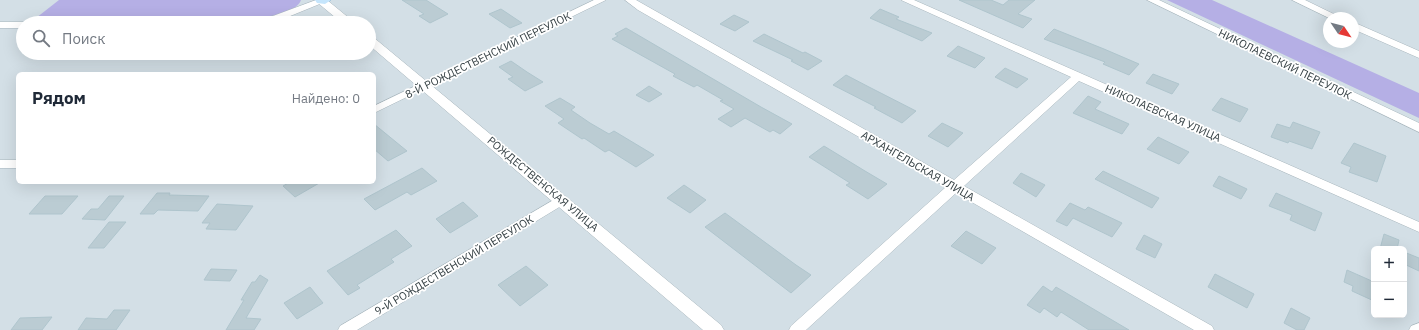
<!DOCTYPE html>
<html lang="ru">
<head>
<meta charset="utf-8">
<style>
  body { margin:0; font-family:"IBM Plex Sans",sans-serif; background:#f6f6f7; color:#1f2937 }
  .controls { position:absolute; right:12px; bottom:12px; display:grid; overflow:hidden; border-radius:6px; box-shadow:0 4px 16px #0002 }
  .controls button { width:36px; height:36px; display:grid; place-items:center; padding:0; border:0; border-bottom:1px solid #e0e1e3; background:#fff; color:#1f2937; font:20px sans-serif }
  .compass { position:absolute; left:1323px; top:12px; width:36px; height:36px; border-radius:50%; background:#fff; box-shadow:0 4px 16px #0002; rotate:125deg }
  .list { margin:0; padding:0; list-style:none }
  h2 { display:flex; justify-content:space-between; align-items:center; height:52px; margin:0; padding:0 16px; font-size:17px }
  h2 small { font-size:13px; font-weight:400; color:#747a83 }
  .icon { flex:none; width:22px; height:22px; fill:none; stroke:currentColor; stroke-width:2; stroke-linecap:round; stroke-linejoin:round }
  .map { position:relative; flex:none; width:1419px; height:330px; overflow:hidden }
  .search { position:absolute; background:#fff; box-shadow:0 4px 16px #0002; left:16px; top:16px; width:360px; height:44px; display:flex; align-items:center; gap:10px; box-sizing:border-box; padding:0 14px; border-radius:22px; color:#747a83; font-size:15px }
  .panel { position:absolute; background:#fff; box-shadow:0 4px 16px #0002; left:16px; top:72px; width:360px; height:112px; border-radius:6px }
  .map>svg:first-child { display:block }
</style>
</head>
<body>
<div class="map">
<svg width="1419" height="330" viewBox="0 0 1419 330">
  <rect width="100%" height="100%" fill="#e5edf2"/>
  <path fill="#d3dfe6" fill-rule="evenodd" d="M0 0H1419V330H0ZM1329 18H1353V42H1329ZM23 23H369V53H23ZM18 74H374V182H18ZM1374 249H1404V315H1374Z"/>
  <path fill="#b5afe5" d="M59 0H301C296 14 265 17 252 19L36 18Z
    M1167 0H1212L1419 93V118Z"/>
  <path fill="#bbccd3" stroke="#afc5cd" d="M402 0H426L448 14 430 23 419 16 424 14Z
    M959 0H991L1003 5 1009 0H1035L1018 14 1032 19 1023 28Z
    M501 9 522 23 510 28 489 14Z
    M880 9 899 17 896 19 932 33 922 41 870 18Z
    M734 15 749 22 735 31 720 24Z
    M626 28 761 107 792 124 780 134 773 130 770 132 745 118 731 127 718 119 734 109 720 101 723 100 697 85 694 87 673 76 675 74 612 39 618 36 615 34Z
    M1054 29 1104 49 1139 64 1129 75 1103 64 1105 62 1044 39Z
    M764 34 803 53 805 52 822 61 808 70 791 61 793 60 753 41Z
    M958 46 985 58 975 68 947 56Z
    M511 61 527 72 543 82 525 91 508 79 513 77 499 67Z
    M1005 68 1028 79 1017 88 995 77Z
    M1153 74 1179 84 1172 94 1146 83Z
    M846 75 869 87 916 111 902 123 874 108 876 107 833 85Z
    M649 86 662 94 649 102 636 95Z
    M1088 96 1101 102 1095 109 1129 124 1122 134 1073 113Z
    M560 98 575 107 571 110 590 123 609 134 614 131 654 155 636 167 609 150 605 152 584 138 582 139 558 123 564 119 545 106Z
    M1221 98 1248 109 1240 122 1212 110Z
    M1293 122 1320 132 1312 149 1289 141 1288 143 1271 137 1277 124 1290 128Z
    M942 123 963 133 948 147 928 136Z
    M374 124 407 151 388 161 374 149Z
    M1158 137 1189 152 1179 164 1147 149Z
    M1354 143 1386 156 1377 182 1349 172 1351 167 1341 163Z
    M824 146 865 171 887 184 868 199 846 185 850 183 809 157Z
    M422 168 437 181 411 195 407 192 375 210 364 199Z
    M1103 171 1159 198 1152 208 1095 179Z
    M1021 173 1045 185 1036 197 1013 183Z
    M1219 176 1247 189 1241 199 1213 186Z
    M290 182H321L295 197 283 186Z
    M684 185 706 200 690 213 667 198Z
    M157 193H170L169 195 209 196 198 211 158 210 154 214H140Z
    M1276 193 1322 213 1315 231 1290 220 1292 215 1269 206Z
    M45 196H78L62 214H29Z
    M109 196H124L105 220 82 219 91 209H98Z
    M463 202 478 216 450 233 436 219Z
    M1070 203 1085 210 1088 207 1122 223 1112 237 1073 218 1067 226 1056 221Z
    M217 204 253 206 236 230 206 229 210 223H202Z
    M725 213 796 265 811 275 791 293 705 227Z
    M109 222H126L104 248H88Z
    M396 230 412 246 391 259 394 262 357 285 360 288 348 295 327 271Z
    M966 231 996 248 982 264 951 246Z
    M1384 234 1399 240 1397 249H1380Z
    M1144 235 1162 244 1155 258 1136 249Z
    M1404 252 1419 258V271L1404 264Z
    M526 266 548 285 520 306 498 285Z
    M211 269 237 270 230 281 204 280Z
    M1347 270 1374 282V301L1352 291 1353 286 1344 282Z
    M1215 274 1254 294 1247 308 1208 287Z
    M260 275 268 280 246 318 261 319 254 330H226L244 300H241L252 282H255Z
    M1043 286 1052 292 1056 287 1129 330H1089L1061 312 1057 317 1044 308 1040 313 1027 305Z
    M310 287 323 303 297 319 284 303Z
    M1291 308 1310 318 1304 330H1297L1284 323Z
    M114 310H130L116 330H78L86 318 107 319Z
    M52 317 42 330H11L20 318Z"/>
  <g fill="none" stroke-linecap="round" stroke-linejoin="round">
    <defs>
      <path id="minor" d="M316 0 327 1 278 21 244 23 249 20 273 16Z
        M594 0H606L374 113V106Z
        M625 0H636L954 180 1071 77 901 0H914L1419 222V232L1079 81 964 186 1212 326 1214 330H1194L956 193 806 330H789L791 326 946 187 638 10Z
        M1147 0H1159L1419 123V132Z
        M1292 0H1305L1342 18H1329Z
        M0 22H23L26 23H23V28H0Z
        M1353 22 1419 51V58L1353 29Z
        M0 160H18V168H0Z
        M562 195 566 197 568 200 566 203 357 330H338L340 326Z
        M1419 323V330H1409L1411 326Z"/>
      <path id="tertiary" d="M317 0H327L355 23H342L318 3Z
        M369 36 373 37 721 325 724 330H703L369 45Z"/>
      <path id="secondary" d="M315 0H331L325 4 317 3Z"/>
    </defs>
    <use href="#minor" stroke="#a8b6bd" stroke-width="1"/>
    <use href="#tertiary" stroke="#a8b6bd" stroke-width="1"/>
    <use href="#secondary" stroke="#94b6cd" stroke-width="1"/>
    <use href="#minor" fill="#fff" fill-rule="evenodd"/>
    <use href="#tertiary" fill="#fff" fill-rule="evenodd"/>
    <use href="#secondary" fill="#c5e5fc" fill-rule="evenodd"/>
  </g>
  <g text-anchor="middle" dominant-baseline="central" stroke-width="3.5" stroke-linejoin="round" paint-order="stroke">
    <g font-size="11" fill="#354044" stroke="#fff">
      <text transform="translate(488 55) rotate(-26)">8-Й РОЖДЕСТВЕНСКИЙ ПЕРЕУЛОК</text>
      <text transform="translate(1285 64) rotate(26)">НИКОЛАЕВСКИЙ ПЕРЕУЛОК</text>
      <text transform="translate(1163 113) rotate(24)">НИКОЛАЕВСКАЯ УЛИЦА</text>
      <text transform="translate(918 166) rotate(30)">АРХАНГЕЛЬСКАЯ УЛИЦА</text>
      <text transform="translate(543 184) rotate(40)">РОЖДЕСТВЕНСКАЯ УЛИЦА</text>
      <text transform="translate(454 265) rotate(-31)">9-Й РОЖДЕСТВЕНСКИЙ ПЕРЕУЛОК</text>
    </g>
  </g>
</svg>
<div class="controls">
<button>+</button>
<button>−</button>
</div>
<svg class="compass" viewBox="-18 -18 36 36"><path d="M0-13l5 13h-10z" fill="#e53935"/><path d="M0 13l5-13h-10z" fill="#747a83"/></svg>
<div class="search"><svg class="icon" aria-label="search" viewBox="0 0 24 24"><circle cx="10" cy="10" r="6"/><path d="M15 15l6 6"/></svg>Поиск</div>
<section class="panel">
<h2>Рядом<small>Найдено: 0</small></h2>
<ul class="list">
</ul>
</section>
</div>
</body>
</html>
